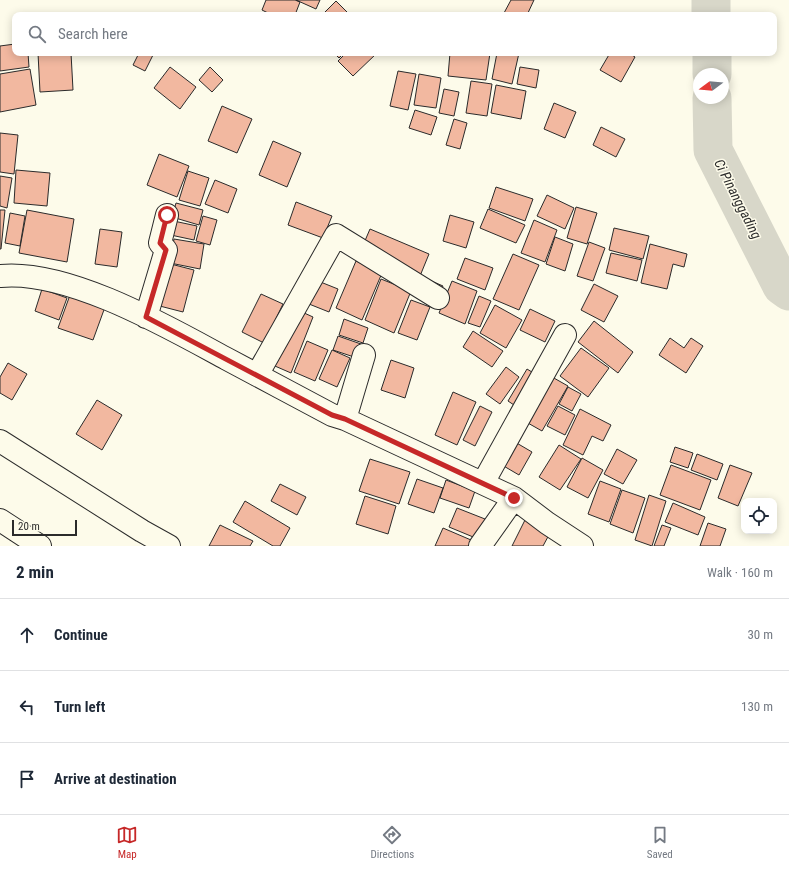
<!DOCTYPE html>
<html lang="en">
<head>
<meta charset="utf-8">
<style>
  body { margin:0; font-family:"Roboto Condensed",sans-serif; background:#f6f6f7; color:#1f2937 }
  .controls { position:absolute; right:12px; bottom:12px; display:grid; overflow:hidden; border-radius:8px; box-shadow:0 2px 10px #0003 }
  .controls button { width:36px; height:36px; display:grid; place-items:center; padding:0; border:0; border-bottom:1px solid #e0e1e3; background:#fff; color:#1f2937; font:20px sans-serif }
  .compass { position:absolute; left:693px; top:68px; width:36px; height:36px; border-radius:50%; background:#fff; box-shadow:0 2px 10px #0003; rotate:254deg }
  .scale { position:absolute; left:12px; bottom:10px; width:65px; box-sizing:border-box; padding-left:4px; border:2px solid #2b2b2b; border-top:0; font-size:11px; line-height:14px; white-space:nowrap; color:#2b2b2b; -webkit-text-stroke:3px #fdfbea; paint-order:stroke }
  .stop { position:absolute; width:12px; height:12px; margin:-9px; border:3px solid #c62828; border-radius:50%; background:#fff }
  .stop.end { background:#c62828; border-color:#fff; box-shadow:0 1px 4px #0008 }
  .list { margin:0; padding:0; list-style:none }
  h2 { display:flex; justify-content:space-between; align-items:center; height:52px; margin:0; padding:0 16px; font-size:17px }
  h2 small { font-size:13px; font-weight:400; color:#747a83 }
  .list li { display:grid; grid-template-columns:26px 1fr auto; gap:12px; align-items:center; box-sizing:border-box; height:72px; padding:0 16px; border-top:1px solid #e0e1e3 }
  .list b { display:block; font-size:15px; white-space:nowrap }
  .list em { font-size:13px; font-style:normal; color:#747a83 }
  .icon { flex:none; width:22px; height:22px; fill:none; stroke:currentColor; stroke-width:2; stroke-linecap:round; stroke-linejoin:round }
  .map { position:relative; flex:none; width:789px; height:546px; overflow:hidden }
  .search { position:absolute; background:#fff; box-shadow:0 2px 10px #0003; left:12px; right:12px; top:12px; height:44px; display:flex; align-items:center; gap:10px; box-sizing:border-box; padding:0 14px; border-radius:8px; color:#747a83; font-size:15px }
  .sheet { height:268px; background:#fff }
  nav { display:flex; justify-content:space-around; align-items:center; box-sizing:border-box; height:56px; border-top:1px solid #e0e1e3; background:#fff; font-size:11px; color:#747a83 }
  nav a { display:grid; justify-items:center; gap:2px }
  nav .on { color:#c62828 }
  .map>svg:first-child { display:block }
</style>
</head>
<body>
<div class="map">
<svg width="789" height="546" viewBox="0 0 789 546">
  <rect width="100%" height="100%" fill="#fdfbea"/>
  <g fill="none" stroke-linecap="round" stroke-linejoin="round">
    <path stroke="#d8d7c9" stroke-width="39" d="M711 0V15
      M712 53V74
      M712 98 713 150 782 286 789 291"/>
  </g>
  <path fill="#f2b8a0" stroke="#2b2b2b" d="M266 0H295L300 2 295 15H272L262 10Z
    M296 0H320L316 9Z
    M511 0H534L527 15H508L504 13Z
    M336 1 350 15H322Z
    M15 44V53H28L29 67 0 71V46Z
    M38 53H71L73 90 40 92Z
    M139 53H154L145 71 133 65Z
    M334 53H344L339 58Z
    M346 53H377L353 76 338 61Z
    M450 53H490L486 80 448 76Z
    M497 53H519L512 84 492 79Z
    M610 53H629L635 57 621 82 600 70Z
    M170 67 196 87 180 109 154 88Z
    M210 67 223 80 212 92 199 80Z
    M520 67 539 70 536 88 517 84Z
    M30 69 36 105 0 112V74Z
    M398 71 416 74 408 110 390 106Z
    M419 74 441 78 436 108 414 105Z
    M471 81 492 84 487 116 466 113Z
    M496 85 526 91 521 119 491 113Z
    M444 89 459 92 454 116 439 113Z
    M554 103 576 112 565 138 544 129Z
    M222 106 252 119 237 153 208 141Z
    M415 110 437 117 431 135 409 128Z
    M454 119 467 123 460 149 446 145Z
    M601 127 625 139 616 157 593 145Z
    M0 133 18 135 14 174 0 172Z
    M273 141 301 153 287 187 259 175Z
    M159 154 189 166 177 197 147 185Z
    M16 170 50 173 47 206 14 203Z
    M188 171 209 178 200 206 179 200Z
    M0 176 12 178 7 208 0 206Z
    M215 180 237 189 228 213 205 204Z
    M496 187 533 199 525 221 489 208Z
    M547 195 574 208 565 229 537 216Z
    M296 202 332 216 323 238 288 225Z
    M176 203 203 210 199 225 172 217Z
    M576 207 597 213 587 244 567 238Z
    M488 209 525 225 516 243 480 228Z
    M0 210H5L1 249H0Z
    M27 210 74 219 67 262 19 253Z
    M10 213 25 216 20 246 5 243Z
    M450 215 474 222 466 248 443 241Z
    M203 216 217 220 210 245 196 241Z
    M169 220 197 226 194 240 166 234Z
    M534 220 557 230 545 262 521 253Z
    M614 228 649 236 643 259 609 250Z
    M100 229 122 232 117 267 95 264Z
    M370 229 429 254 420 276 443 286 438 298 358 257Z
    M555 237 573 244 565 271 546 264Z
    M174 239 204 244 200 269 170 263Z
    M589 242 605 248 593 281 577 276Z
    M650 244 687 254 684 267 673 264 667 289 641 283Z
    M611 253 642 260 637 281 606 273Z
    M513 254 539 265 519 310 493 299Z
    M465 258 493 268 485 290 457 279Z
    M356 261 382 273 362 320 336 308Z
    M163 262 194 270 183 312 152 304Z
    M308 277 338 289 329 312 299 300Z
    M381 279 411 291 394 333 365 320Z
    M452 281 477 291 465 324 439 313Z
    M594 284 618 296 604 322 581 310Z
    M42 289 67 298 59 320 35 311Z
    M261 294 283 304 264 343 242 332Z
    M70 295 105 307 93 340 58 328Z
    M479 296 491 301 480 327 468 323Z
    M411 300 430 307 417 340 398 333Z
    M495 305 522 320 506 348 480 333Z
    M291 307 313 317 291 373 268 363Z
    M530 309 555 321 545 342 520 330Z
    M344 319 368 328 363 343 339 335Z
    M594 321 633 352 618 373 578 342Z
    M473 331 503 351 492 367 463 347Z
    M338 336 361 344 357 358 333 350Z
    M670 338 684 348 691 338 703 346 686 373 659 355Z
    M307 341 328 350 315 381 294 372Z
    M581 348 609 368 588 397 560 376Z
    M332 350 350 358 337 387 319 379Z
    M391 360 414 368 405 398 381 390Z
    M8 363 27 374 12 400 0 393V377Z
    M506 367 519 377 500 404 486 394Z
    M527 369 540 377 520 409 508 401Z
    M545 373 568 386 542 431 519 418Z
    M568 387 581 394 572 411 559 404Z
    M453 392 476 402 457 445 435 435Z
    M97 400 122 415 102 450 76 434Z
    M480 406 492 412 475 446 463 440Z
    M558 406 575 415 565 435 547 426Z
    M580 409 611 425 603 441 592 436 583 455 563 445Z
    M503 435 532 452 519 475 490 458Z
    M559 445 581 459 560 490 539 477Z
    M675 447 693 453 688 468 670 462Z
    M617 449 637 460 623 484 604 474Z
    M697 454 723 464 717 480 691 470Z
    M582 458 603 470 588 498 567 487Z
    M370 459 410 472 399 504 359 491Z
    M671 465 711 480 700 510 660 495Z
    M730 465 752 473 738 506 718 498Z
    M417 479 443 488 434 513 408 504Z
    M446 480 475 491 469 508 440 498Z
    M600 481 621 489 609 522 588 514Z
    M280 484 306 497 297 515 271 501Z
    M622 490 645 498 633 533 610 524Z
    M649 495 666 501 652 546 635 540Z
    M365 496 396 506 388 534 356 524Z
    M245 501 290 528 280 546H273L233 522Z
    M673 503 705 517 698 535 665 522Z
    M457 508 485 519 478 539 449 527Z
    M525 520 550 533 543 546H512Z
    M708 523 726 529 720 546H700Z
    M220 525 253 541 250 546H209Z
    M662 525 671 528 664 546H654Z
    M443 528 478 543 476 546H435Z"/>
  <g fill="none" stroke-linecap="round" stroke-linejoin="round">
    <defs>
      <path id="minor" d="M0 276C68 269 168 327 227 359 262 378 297 396 332 415L345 419 514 498 547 523 582 546
        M146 317 166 250 160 243 167 215
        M257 375 336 235 438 298
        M345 419 364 355
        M0 441 142 531 169 546
        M483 483 565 335
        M0 520 40 546
        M480 546 514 498"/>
    </defs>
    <use href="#minor" stroke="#2b2b2b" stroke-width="24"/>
    <use href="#minor" stroke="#fdfbea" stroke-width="22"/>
  </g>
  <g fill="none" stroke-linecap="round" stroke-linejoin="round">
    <path stroke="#c62828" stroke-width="5" d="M167 215 160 243 166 250 146 317 332 415 345 419 514 498"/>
  </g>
  <g text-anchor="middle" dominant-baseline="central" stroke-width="3" stroke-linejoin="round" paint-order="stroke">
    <g font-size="14" font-style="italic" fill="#2b2b2b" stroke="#fdfbea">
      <text transform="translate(738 199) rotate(63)">Ci Pinanggading</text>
    </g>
  </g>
</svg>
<div class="controls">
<button><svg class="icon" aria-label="locate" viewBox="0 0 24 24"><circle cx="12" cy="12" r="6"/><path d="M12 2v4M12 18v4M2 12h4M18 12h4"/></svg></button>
</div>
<svg class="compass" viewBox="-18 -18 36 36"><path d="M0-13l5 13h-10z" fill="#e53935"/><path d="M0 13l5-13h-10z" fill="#747a83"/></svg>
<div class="scale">20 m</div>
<div class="stop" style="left:167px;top:215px"></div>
<div class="stop end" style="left:514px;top:498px"></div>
<div class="search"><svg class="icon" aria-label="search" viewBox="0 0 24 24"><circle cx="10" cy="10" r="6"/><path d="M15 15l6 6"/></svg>Search here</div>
</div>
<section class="sheet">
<h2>2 min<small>Walk · 160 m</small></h2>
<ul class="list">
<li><svg class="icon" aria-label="ahead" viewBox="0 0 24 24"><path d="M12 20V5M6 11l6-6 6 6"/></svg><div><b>Continue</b></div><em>30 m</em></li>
<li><svg class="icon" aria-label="left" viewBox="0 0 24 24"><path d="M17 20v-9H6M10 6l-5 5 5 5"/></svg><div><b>Turn left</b></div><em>130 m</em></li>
<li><svg class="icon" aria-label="arrive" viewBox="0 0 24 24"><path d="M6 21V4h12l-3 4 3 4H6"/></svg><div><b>Arrive at destination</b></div></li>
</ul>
</section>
<nav>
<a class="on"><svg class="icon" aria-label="map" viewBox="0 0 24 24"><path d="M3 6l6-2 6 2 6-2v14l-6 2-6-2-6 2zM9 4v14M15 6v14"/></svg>Map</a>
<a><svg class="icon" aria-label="directions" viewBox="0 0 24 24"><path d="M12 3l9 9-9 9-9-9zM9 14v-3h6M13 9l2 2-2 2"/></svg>Directions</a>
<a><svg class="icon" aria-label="saved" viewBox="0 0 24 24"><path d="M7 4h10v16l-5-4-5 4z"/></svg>Saved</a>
</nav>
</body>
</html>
